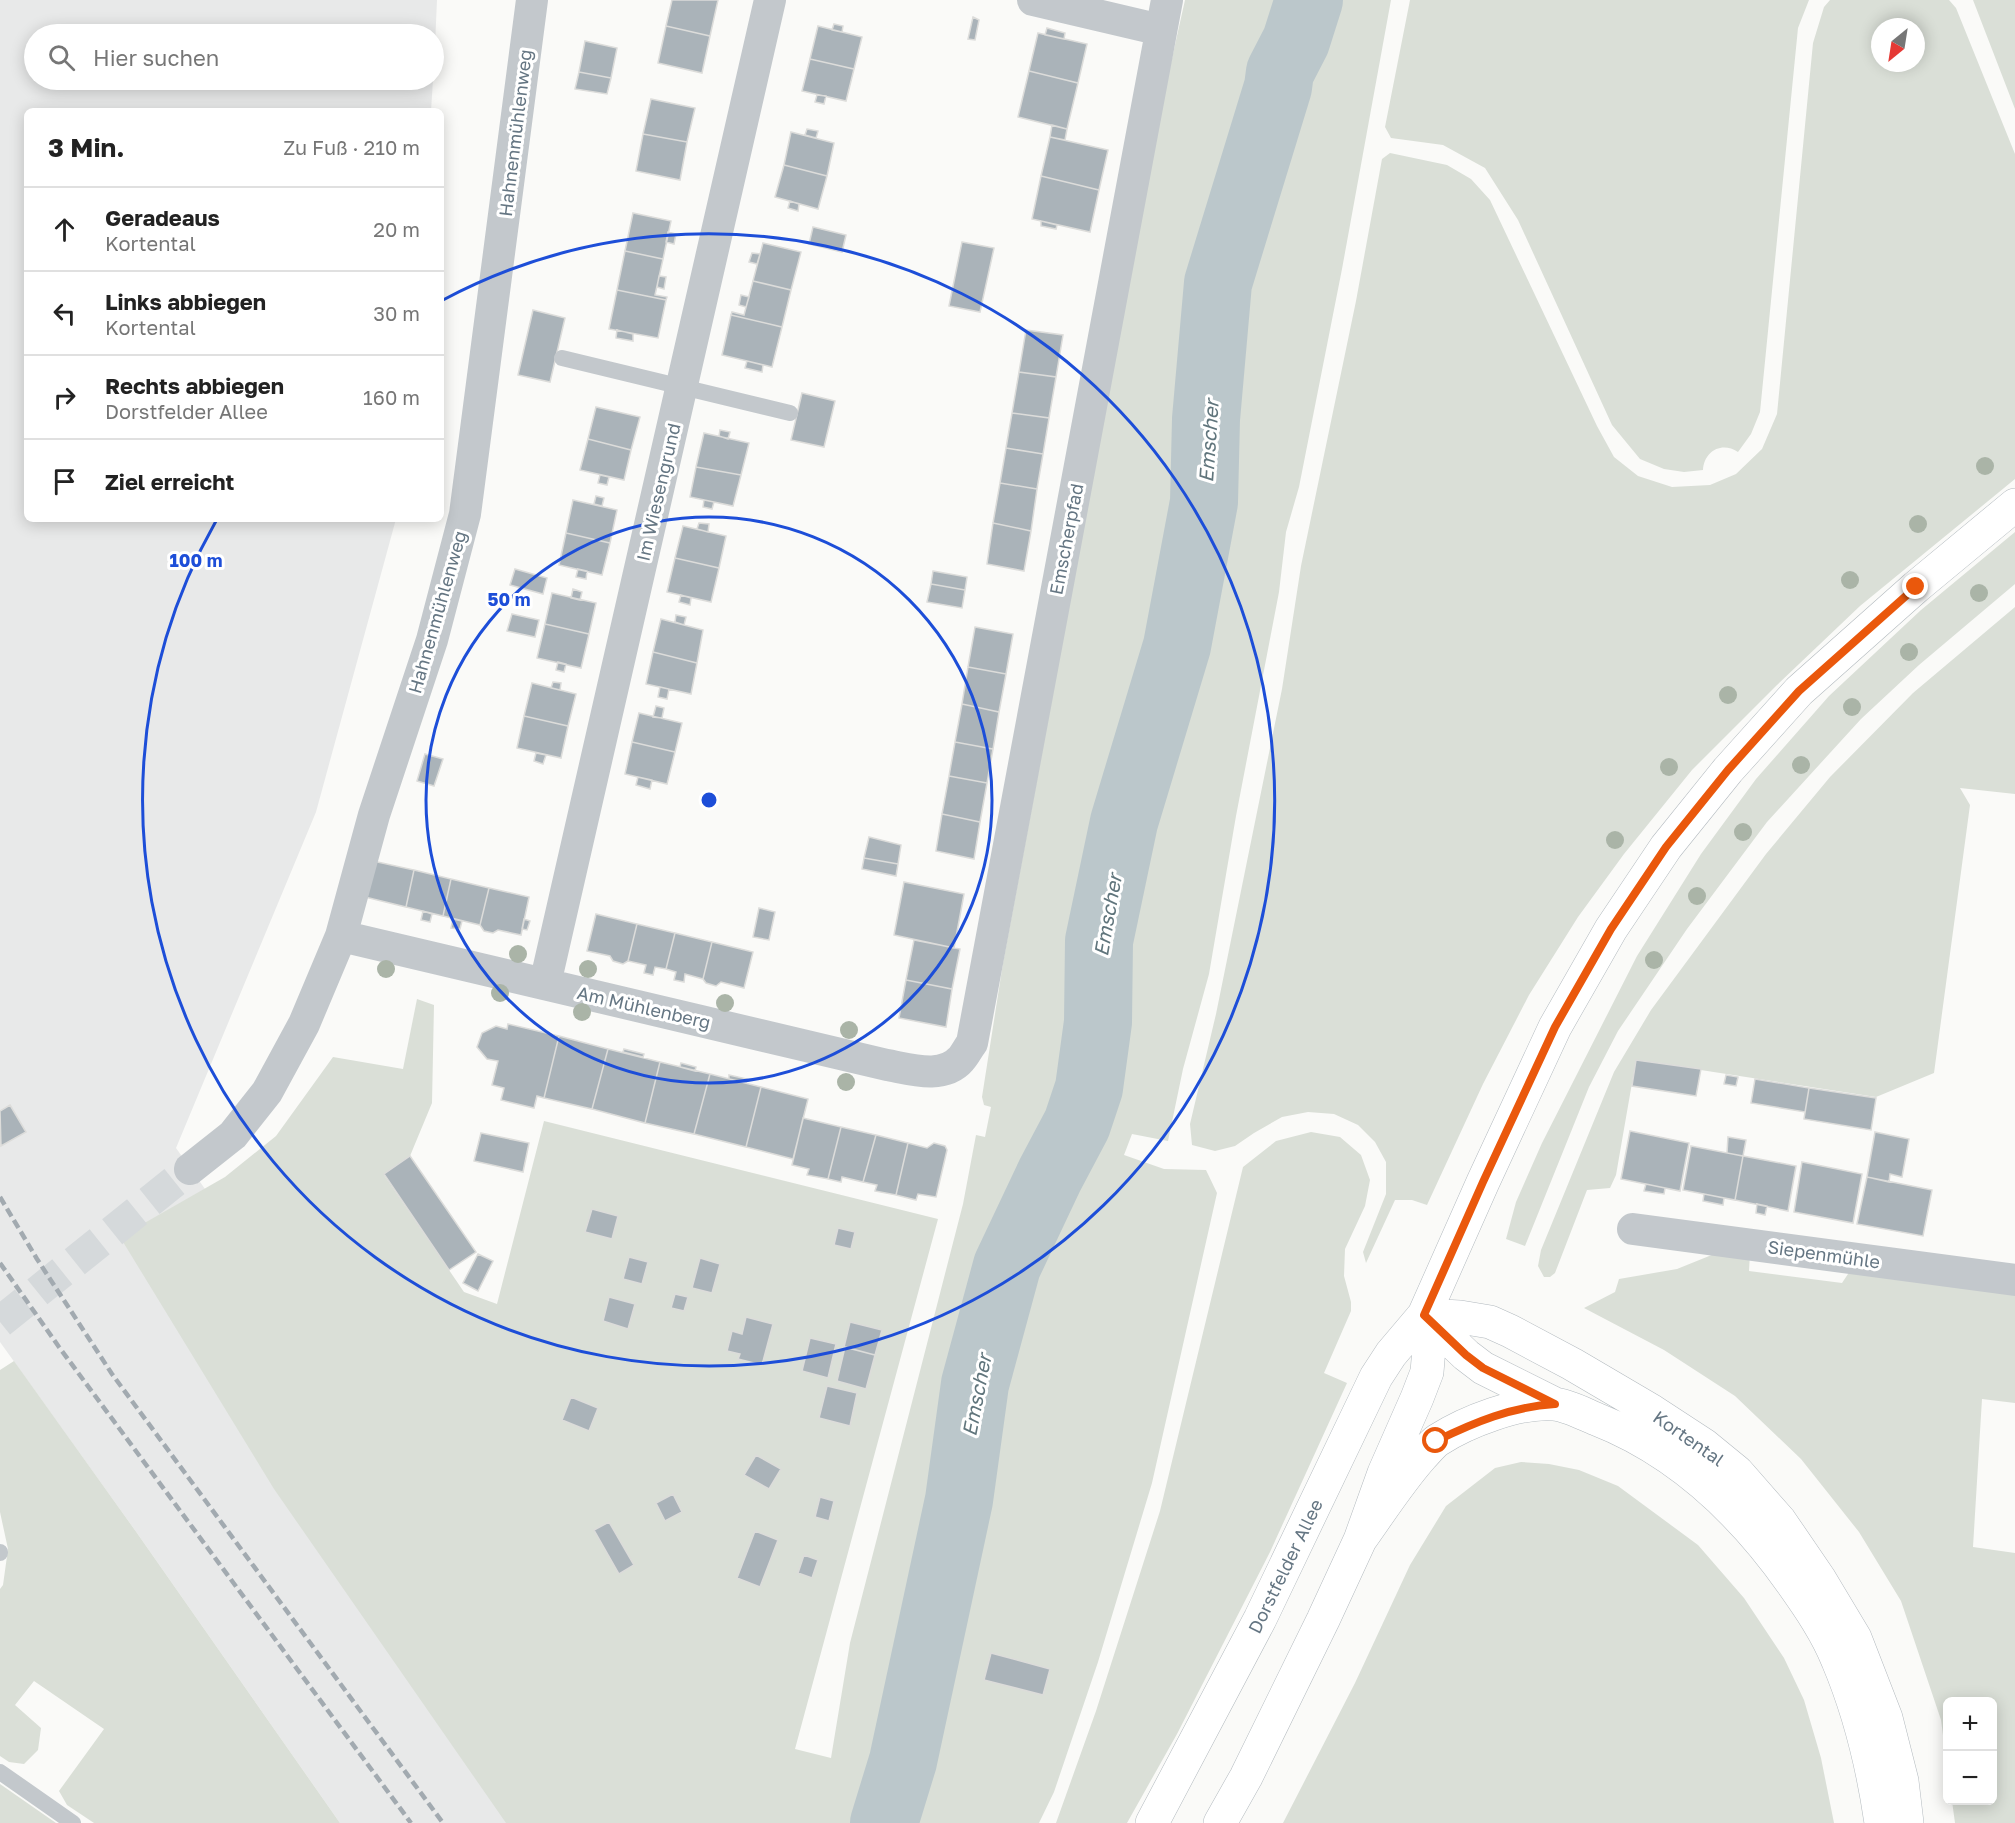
<!DOCTYPE html>
<html lang="de">
<head>
<meta charset="utf-8">
<style>
  body { margin:0; font-family:"Golos Text",sans-serif; background:#f6f6f6; color:#222 }
  .controls { position:absolute; right:18px; bottom:18px; display:grid; overflow:hidden; border-radius:9px; box-shadow:0 3px 15px #0003 }
  .controls button { width:54px; height:54px; display:grid; place-items:center; padding:0; border:0; border-bottom:2px solid #e0e0e0; background:#fff; color:#222; font:30px sans-serif }
  .compass { position:absolute; left:1871px; top:18px; width:54px; height:54px; border-radius:50%; background:#fff; box-shadow:0 3px 15px #0003; rotate:210deg }
  .stop { position:absolute; width:18px; height:18px; margin:-14px; border:4px solid #ea580c; border-radius:50%; background:#fff }
  .stop.end { background:#ea580c; border-color:#fff; box-shadow:0 2px 6px #0008 }
  .list { margin:0; padding:0; list-style:none }
  h2 { display:flex; justify-content:space-between; align-items:center; height:78px; margin:0; padding:0 24px; font-size:26px }
  h2 small { font-size:20px; font-weight:400; color:#767676 }
  .list li { display:grid; grid-template-columns:39px 1fr auto; gap:18px; align-items:center; box-sizing:border-box; height:84px; padding:0 24px; border-top:2px solid #e0e0e0 }
  .list b { display:block; font-size:22px; white-space:nowrap }
  .list p { margin:0; font-size:20px; white-space:nowrap; color:#767676 }
  .list em { font-size:20px; font-style:normal; color:#767676 }
  .icon { flex:none; width:33px; height:33px; fill:none; stroke:currentColor; stroke-width:2; stroke-linecap:round; stroke-linejoin:round }
  .map { position:relative; flex:none; width:2015px; height:1823px; overflow:hidden }
  .search { position:absolute; background:#fff; box-shadow:0 3px 15px #0003; left:24px; top:24px; width:420px; height:66px; display:flex; align-items:center; gap:15px; box-sizing:border-box; padding:0 21px; border-radius:33px; color:#767676; font-size:22px }
  .panel { position:absolute; background:#fff; box-shadow:0 3px 15px #0003; left:24px; top:108px; width:420px; height:414px; border-radius:9px }
  .map>svg:first-child { display:block }
</style>
</head>
<body>
<div class="map">
<svg width="2015" height="1823" viewBox="0 0 2015 1823">
  <rect width="100%" height="100%" fill="#fafaf8"/>
  <path fill="#e8e9e9" d="M0 0H437L434 68V34H34V80H433L431 111H27V519H396L316 812 176 1148 654 1823H340L137 1533 0 1342Z"/>
  <path fill="#dadfd7" fill-rule="evenodd" d="M1185 0H1391L1342 269 1299 487 1286 532 1279 592 1236 816 1209 974 1183 1069 1168 1141 1132 1134 1124 1155 1164 1169 1206 1170 1217 1193 1152 1483 1098 1662 1054 1792 1039 1823H506L274 1489 120 1237 225 1177 276 1136 333 1057 403 1069 417 999 434 1005 432 1103 410 1156 384 1175 464 1292 497 1304 544 1121 938 1219 795 1749 831 1758 850 1643 963 1204 976 1135 985 1137 991 1107 984 1105 982 1097 1003 963 1162 103Z
    M1410 0H1809L1798 28 1760 412 1751 434 1738 452C1722 441 1704 451 1703 470L1684 472 1664 469 1640 459 1612 425 1518 220 1485 168 1443 145 1391 138 1385 127Z
    M1830 0H1949L1956 8 2015 154V479L1860 606 1777 685 1692 770 1624 854 1578 917 1529 995 1483 1084 1427 1205 1412 1200H1395L1366 1263 1363 1252 1386 1194V1162L1375 1142 1358 1125 1334 1114 1308 1112 1282 1117 1254 1133 1235 1146 1215 1151 1192 1145 1190 1124 1216 1014 1282 689 1301 566 1356 301 1382 159 1390 153 1447 165 1471 179 1490 200 1597 426 1614 457 1638 476 1672 487 1710 485 1736 474 1762 449 1777 414 1813 43 1824 7ZM1880 27H1916V63H1880Z
    M1973 0H2015V109Z
    M2015 532V584L1919 665 1861 719 1767 822 1687 929 1618 1031 1589 1087 1525 1246 1506 1239 1516 1202 1542 1143 1637 956 1701 854 1756 779 1829 696 1921 610Z
    M2015 607V794L1960 788 1970 805 1934 1073 1876 1097 1636 1060 1616 1175 1610 1188 1587 1190 1555 1273 1550 1277H1544L1538 1266 1541 1250 1614 1072 1651 1010 1766 854 1830 777 1913 693Z
    M1311 1132 1340 1137 1361 1155 1370 1180 1365 1206 1345 1249 1344 1276 1351 1302V1311L1324 1373 1347 1383 1270 1552 1177 1734 1127 1823H1056L1096 1711 1160 1511 1243 1167 1276 1141Z
    M1724 1250 1750 1253 1749 1271 1842 1283 1852 1268 2015 1290V1403L1982 1399 1973 1547 2015 1553V1823H1955L1952 1801 1992 1800V1702H1948L1947 1766 1941 1720 1901 1601 1859 1532 1801 1459 1735 1396 1664 1350 1584 1308 1615 1292 1619 1279 1677 1269Z
    M14 1361 137 1533 340 1823H94L67 1805 59 1791 104 1729 34 1681 15 1705 41 1728 38 1750 24 1764 9 1762 0 1756V1589L3 1585 8 1549 0 1512V1370Z
    M1521 1462 1549 1464 1579 1470 1618 1486 1698 1545 1744 1598 1784 1658 1804 1700 1821 1758 1834 1823H1283L1355 1683 1410 1565 1446 1506 1495 1468Z
    M0 1784 56 1823H0Z"/>
  <g fill="none" stroke-linecap="round" stroke-linejoin="round">
    <path stroke="#bbc7cb" stroke-width="68" d="M884 1823 903 1761 959 1500 975 1384 1007 1266 1050 1175 1077 1124 1089 1088 1098 1022 1099 941 1124 822 1177 646 1204 502 1206 419 1218 283 1278 87 1280 72 1296 41 1309 0"/>
  </g>
  <path fill="#aab3b9" stroke="#dcdcda" stroke-width="1.5" d="M672 0H718L710 36 666 26Z
    M973 17 979 20 975 40 968 39Z
    M834 24 843 26 842 32 832 30Z
    M666 26 710 36 702 73 658 63Z
    M818 26 862 37 854 69 810 59Z
    M1047 28 1065 33 1064 39 1045 35Z
    M1038 33 1087 44 1078 83 1029 71Z
    M585 41 617 48 611 78 579 72Z
    M810 59 854 69 846 101 802 91Z
    M1029 71 1078 83 1067 129 1018 117Z
    M579 72 611 78 607 94 575 89Z
    M817 95 826 96 824 104 815 102Z
    M651 99 695 108 687 142 643 134Z
    M1052 125 1067 129 1065 140 1050 137Z
    M807 129 818 131 816 138 805 135Z
    M791 132 834 143 827 176 784 165Z
    M643 134 687 142 680 180 636 171Z
    M1050 137 1108 150 1099 190 1041 176Z
    M784 165 827 176 818 209 775 197Z
    M1041 176 1099 190 1090 232 1032 219Z
    M790 201 799 204 798 211 788 208Z
    M633 213 671 221 663 259 625 251Z
    M1041 221 1057 225 1056 229 1041 226Z
    M813 227 846 235 842 252 809 244Z
    M668 232 676 234 674 244 666 242Z
    M962 242 994 248 980 312 949 306Z
    M763 243 801 252 791 290 753 281Z
    M625 251 663 259 655 295 667 297 666 300 617 290Z
    M752 253 760 254 757 264 749 262Z
    M659 276 666 277 664 289 657 287Z
    M753 281 791 290 782 327 731 315 732 312 744 315Z
    M617 290 666 300 658 338 609 329Z
    M741 295 749 297 746 307 739 305Z
    M533 310 565 318 550 382 518 375Z
    M731 315 782 327 772 367 722 355Z
    M617 330 633 334V341L616 338Z
    M1026 330 1063 335 1056 377 1019 372Z
    M747 361 763 365 762 372 745 368Z
    M1019 372 1056 377 1049 418 1012 413Z
    M802 393 835 401 824 447 791 440Z
    M596 407 640 417 631 450 588 439Z
    M1012 413 1049 418 1043 454 1006 448Z
    M720 430 730 432 728 439 719 436Z
    M704 433 749 443 741 475 696 467Z
    M588 439 631 450 624 480 580 470Z
    M1006 448 1043 454 1037 489 1000 483Z
    M696 467 741 475 733 506 690 497Z
    M600 475 609 477 607 485 598 483Z
    M1000 483 1037 489 1031 531 993 523Z
    M596 496 604 498 602 506 594 504Z
    M573 500 617 510 610 543 566 533Z
    M704 500 714 502 712 509 703 507Z
    M699 523 709 524 708 532 697 529Z
    M993 523 1031 531 1024 571 987 564Z
    M683 526 726 536 719 568 675 558Z
    M566 533 610 543 602 575 559 565Z
    M675 558 719 568 711 602 667 592Z
    M515 569 547 578 543 594 510 585Z
    M578 569 587 571 586 579 576 577Z
    M933 571 967 577 965 590 931 584Z
    M931 584 965 590 962 608 927 602Z
    M573 589 582 592 580 600 571 598Z
    M552 593 596 603 589 634 545 624Z
    M681 595 691 598 690 605 679 602Z
    M512 614 539 620 535 637 507 631Z
    M676 615 686 617 684 625 675 622Z
    M661 619 703 630 697 663 653 652Z
    M545 624 589 634 581 668 537 658Z
    M975 627 1013 634 1006 674 968 667Z
    M653 652 697 663 691 694 646 684Z
    M558 662 566 664 564 672 556 670Z
    M968 667 1006 674 999 712 962 704Z
    M553 682 561 683 560 690 551 688Z
    M532 683 576 694 568 726 524 716Z
    M660 687 669 689 667 699 658 697Z
    M962 704 999 712 993 749 955 742Z
    M656 706 664 708 662 718 653 717Z
    M639 713 682 723 675 752 632 742Z
    M524 716 568 726 561 758 517 748Z
    M632 742 675 752 667 784 625 774Z
    M955 742 993 749 987 783 949 776Z
    M536 753 546 755 543 764 534 761Z
    M425 754 443 759 434 786 417 781Z
    M949 776 987 783 980 822 942 814Z
    M638 777 652 780 650 789 636 785Z
    M942 814 980 822 974 859 936 851Z
    M869 837 901 845 898 864 864 858Z
    M864 858 898 864 896 876 862 869Z
    M373 861 414 870 406 907 365 897Z
    M414 870 451 879 443 916 406 907Z
    M451 879 489 888 480 925 443 916Z
    M904 882 964 894 954 948 894 935Z
    M489 888 529 897 521 935 498 930 493 933 484 931 480 925Z
    M759 908 775 912 769 940 753 937Z
    M423 911 432 914 430 922 421 920Z
    M596 914 637 924 628 961 623 964 613 961 610 956 587 951Z
    M453 919 462 921 460 929 451 928Z
    M524 919 530 921 527 930 522 929Z
    M637 924 675 933 666 969 655 967 653 975 644 973 646 965 628 961Z
    M675 933 712 942 703 979 685 974 684 982 674 980 676 972 666 969Z
    M914 940 960 949 952 989 906 980Z
    M712 942 753 952 744 988 721 982 716 986 706 983 703 979Z
    M906 980 952 989 946 1027 899 1018Z
    M508 1024 559 1036 544 1098 537 1096 534 1108 501 1100 504 1088 492 1085 498 1061 487 1059 477 1047 482 1033 496 1026 507 1029Z
    M559 1036 608 1049 592 1109 544 1098Z
    M608 1049 660 1062 645 1123 592 1109Z
    M624 1049 644 1054 643 1057 623 1052Z
    M1636 1060 1701 1069 1696 1096 1632 1086Z
    M660 1062 710 1074 694 1134 645 1123Z
    M681 1063 696 1067 695 1071 680 1067Z
    M710 1074 761 1087 746 1147 694 1134Z
    M729 1075 747 1079 746 1083 729 1079Z
    M1726 1075 1738 1077 1736 1086 1724 1084Z
    M1755 1079 1809 1088 1805 1112 1751 1103Z
    M761 1087 808 1099 793 1159 746 1147Z
    M1809 1088 1876 1098 1871 1130 1804 1119Z
    M10 1105 26 1132 1 1146 0 1111Z
    M803 1118 841 1127 828 1179 807 1175 809 1169 792 1165Z
    M841 1127 876 1135 863 1182 842 1177 841 1182 828 1179Z
    M1630 1131 1689 1143 1680 1191 1621 1179Z
    M1875 1132 1909 1139 1902 1177 1890 1174 1889 1182 1867 1177Z
    M481 1133 529 1143 523 1172 474 1161Z
    M876 1135 908 1143 896 1195 875 1191 877 1185 863 1182Z
    M1728 1137 1746 1140 1743 1156 1727 1153Z
    M908 1143 927 1148 934 1143 945 1146 947 1150 936 1197 918 1194 916 1200 896 1195Z
    M1691 1146 1743 1156 1735 1200 1683 1190Z
    M410 1156 476 1252 449 1270 384 1174Z
    M1743 1156 1796 1166 1788 1211 1735 1200Z
    M1802 1162 1862 1174 1853 1223 1794 1212Z
    M1867 1177 1932 1190 1923 1236 1857 1224Z
    M1646 1184 1665 1188 1664 1194 1644 1191Z
    M1704 1194 1724 1198 1723 1205 1703 1201Z
    M1757 1204 1767 1206 1765 1215 1756 1213Z
    M592 1209 618 1216 612 1239 585 1232Z
    M838 1228 855 1232 851 1249 834 1245Z
    M478 1254 493 1261 478 1291 463 1283Z
    M629 1257 648 1262 642 1284 623 1279Z
    M700 1258 720 1264 712 1293 692 1288Z
    M675 1294 688 1297 684 1311 671 1308Z
    M609 1297 635 1304 628 1329 603 1321Z
    M746 1317 773 1324 762 1365 738 1359 740 1354 727 1351 732 1331 742 1334Z
    M850 1322 882 1330 875 1355 844 1347Z
    M810 1338 836 1344 828 1378 802 1371Z
    M845 1347 875 1355 866 1389 837 1381Z
    M827 1386 857 1393 850 1426 819 1418Z
    M571 1397 598 1408 589 1431 562 1420Z
    M756 1455 781 1469 769 1489 744 1475Z
    M673 1494 682 1512 665 1521 656 1503Z
    M820 1497 834 1501 829 1521 815 1517Z
    M609 1522 634 1565 619 1574 594 1530Z
    M755 1531 778 1540 760 1587 737 1578Z
    M804 1555 818 1560 812 1578 798 1573Z
    M991 1653 1050 1669 1043 1695 984 1680Z"/>
  <g fill="none" stroke-linecap="round" stroke-linejoin="round">
    <path stroke="#d5d9db" stroke-width="32" stroke-dasharray="32 16" stroke-linecap="butt" d="M0 1322 190 1169"/>
    <defs>
      <path id="secondary" d="M1424 1315 1460 1317 1490 1322 1510 1331 1572 1364 1652 1411 1704 1445 1737 1472 1780 1521 1819 1578 1855 1638 1886 1718 1902 1781 1907 1823
        M1424 1315 1466 1355 1483 1368 1555 1404
        M1360 1540C1380 1512 1399 1482 1422 1456 1427 1451 1432 1444 1438 1440 1466 1422 1519 1401 1554 1404 1567 1405 1584 1414 1596 1419 1678 1451 1742 1512 1792 1583 1809 1607 1827 1633 1838 1661 1860 1713 1873 1768 1881 1823
        M1152 1823 1260 1619 1376 1377 1391 1354 1424 1315 1483 1182 1555 1027 1611 929 1666 847 1728 770 1799 691 1916 587 2015 505
        M1220 1823 1246 1777 1323 1620 1360 1540 1384 1473 1417 1398 1427 1372 1429 1348 1424 1315"/>
    </defs>
    <use href="#secondary" stroke="#b3babf" stroke-width="34"/>
    <path stroke="#c3c8cc" stroke-width="16" d="M562 358 790 413
      M0 1552V1553
      M0 1772 73 1823"/>
    <path stroke="#c3c8cc" stroke-width="32" d="M1033 0 1161 30
      M341 936 887 1065C910 1069 943 1080 961 1059 965 1055 968 1048 972 1043L1167 0
      M545 984 770 0
      M190 1169 233 1135 267 1092 304 1024 341 936 374 815 432 640 465 514 532 0
      M1633 1229 2015 1280"/>
    <use href="#secondary" stroke="#fff" stroke-width="33"/>
    <path stroke="#a2aab0" stroke-width="4.5" stroke-dasharray="9 4.5" stroke-linecap="butt" d="M0 1197 37 1259 112 1374 443 1823
      M0 1263 59 1347 411 1823"/>
  </g>
  <g fill="#aab4a7">
    <circle cx="1985" cy="466" r="9"/>
    <circle cx="1918" cy="524" r="9"/>
    <circle cx="1850" cy="580" r="9"/>
    <circle cx="1979" cy="593" r="9"/>
    <circle cx="1909" cy="652" r="9"/>
    <circle cx="1728" cy="695" r="9"/>
    <circle cx="1852" cy="707" r="9"/>
    <circle cx="1801" cy="765" r="9"/>
    <circle cx="1669" cy="767" r="9"/>
    <circle cx="1743" cy="832" r="9"/>
    <circle cx="1615" cy="840" r="9"/>
    <circle cx="1697" cy="896" r="9"/>
    <circle cx="518" cy="954" r="9"/>
    <circle cx="1654" cy="960" r="9"/>
    <circle cx="386" cy="969" r="9"/>
    <circle cx="588" cy="969" r="9"/>
    <circle cx="500" cy="993" r="9"/>
    <circle cx="725" cy="1003" r="9"/>
    <circle cx="582" cy="1012" r="9"/>
    <circle cx="849" cy="1030" r="9"/>
    <circle cx="846" cy="1082" r="9"/>
  </g>
  <g fill="none" stroke-linecap="round" stroke-linejoin="round">
    <path stroke="#ea580c" stroke-width="8" d="M1436 1441C1475 1422 1511 1407 1555 1404L1483 1368 1466 1355 1424 1315 1483 1182 1555 1027 1611 929 1666 847 1728 770 1799 691 1916 587"/>
  </g>
  <g fill="none" stroke="#1d4ed8" stroke-width="3">
    <circle cx="709" cy="800" r="283"/>
    <path d="M443 300A566 566 0 1 1 216 521"/>
  </g>
  <g text-anchor="middle" dominant-baseline="central" stroke-width="6" stroke-linejoin="round" paint-order="stroke">
    <g font-size="18" fill="#657683" stroke="#fff">
      <text transform="translate(515 133) rotate(-83)">Hahnenmühlenweg</text>
      <text transform="translate(658 492) rotate(-77)">Im Wiesengrund</text>
      <text transform="translate(1066 539) rotate(-79)">Emscherpfad</text>
      <text transform="translate(437 612) rotate(-74)">Hahnenmühlenweg</text>
      <text transform="translate(644 1007) rotate(13)">Am Mühlenberg</text>
      <text transform="translate(1824 1254) rotate(8)">Siepenmühle</text>
      <text transform="translate(1689 1438) rotate(35)">Kortental</text>
      <text transform="translate(1285 1566) rotate(-64)">Dorstfelder Allee</text>
    </g>
    <g font-size="20" font-style="italic" fill="#60757c" stroke="#fff">
      <text transform="translate(1208 441) rotate(-86)">Emscher</text>
      <text transform="translate(1107 915) rotate(-80)">Emscher</text>
      <text transform="translate(976 1395) rotate(-79)">Emscher</text>
    </g>
  </g>
  <circle cx="709" cy="800" r="9" fill="#1d4ed8" stroke="#fff" stroke-width="3"/>
  <g font-size="18" text-anchor="middle" font-weight="bold" fill="#1d4ed8" stroke="#fff" stroke-width="6" stroke-linejoin="round" paint-order="stroke">
    <text x="196" y="567">100 m</text>
    <text x="509" y="606">50 m</text>
  </g>
</svg>
<div class="controls">
<button>+</button>
<button>−</button>
</div>
<svg class="compass" viewBox="-18 -18 36 36"><path d="M0-13l5 13h-10z" fill="#e53935"/><path d="M0 13l5-13h-10z" fill="#767676"/></svg>
<div class="stop" style="left:1436px;top:1441px"></div>
<div class="stop end" style="left:1916px;top:587px"></div>
<div class="search"><svg class="icon" aria-label="search" viewBox="0 0 24 24"><circle cx="10" cy="10" r="6"/><path d="M15 15l6 6"/></svg>Hier suchen</div>
<section class="panel">
<h2>3 Min.<small>Zu Fuß · 210 m</small></h2>
<ul class="list">
<li><svg class="icon" aria-label="ahead" viewBox="0 0 24 24"><path d="M12 20V5M6 11l6-6 6 6"/></svg><div><b>Geradeaus</b><p>Kortental</p></div><em>20 m</em></li>
<li><svg class="icon" aria-label="left" viewBox="0 0 24 24"><path d="M17 20v-9H6M10 6l-5 5 5 5"/></svg><div><b>Links abbiegen</b><p>Kortental</p></div><em>30 m</em></li>
<li><svg class="icon" aria-label="right" viewBox="0 0 24 24"><path d="M7 20v-9h11M14 6l5 5-5 5"/></svg><div><b>Rechts abbiegen</b><p>Dorstfelder Allee</p></div><em>160 m</em></li>
<li><svg class="icon" aria-label="arrive" viewBox="0 0 24 24"><path d="M6 21V4h12l-3 4 3 4H6"/></svg><div><b>Ziel erreicht</b></div></li>
</ul>
</section>
</div>
</body>
</html>
